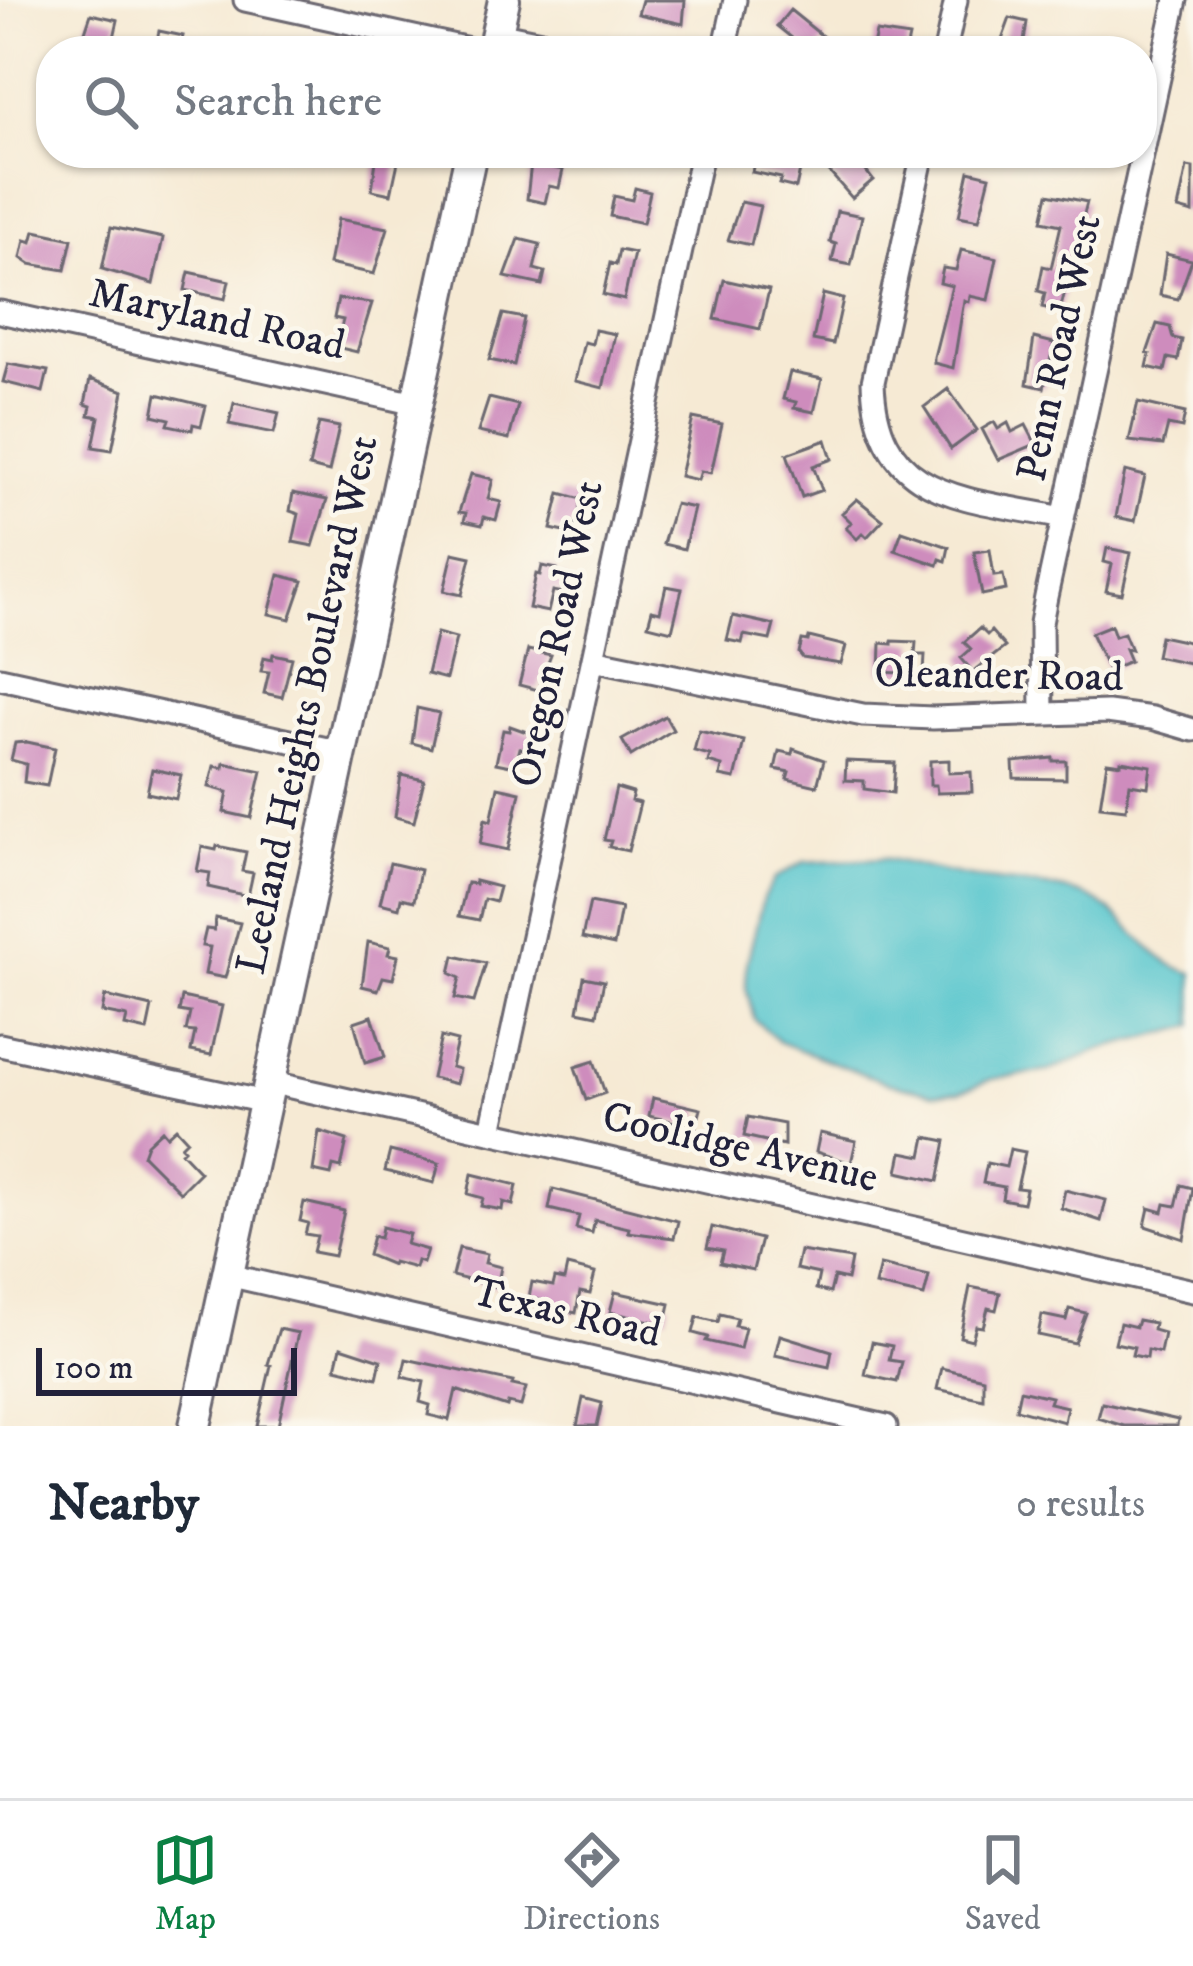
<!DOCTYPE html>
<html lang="en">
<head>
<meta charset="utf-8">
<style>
  body { margin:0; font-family:"IM FELL DW Pica",serif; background:#f2f2f3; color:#1f2937 }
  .scale { position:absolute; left:36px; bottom:30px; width:261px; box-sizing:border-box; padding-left:12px; border:6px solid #22223b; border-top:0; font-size:33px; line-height:42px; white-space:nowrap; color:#22223b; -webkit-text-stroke:9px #fbf7ec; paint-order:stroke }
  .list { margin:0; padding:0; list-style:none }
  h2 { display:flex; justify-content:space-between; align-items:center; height:156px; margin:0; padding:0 48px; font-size:51px }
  h2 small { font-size:39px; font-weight:400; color:#747a83 }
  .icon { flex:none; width:66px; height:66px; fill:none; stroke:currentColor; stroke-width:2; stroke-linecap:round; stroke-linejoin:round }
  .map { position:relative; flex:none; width:1193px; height:1426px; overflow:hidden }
  .search { position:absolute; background:#fff; box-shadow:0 3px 9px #0004; left:36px; right:36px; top:36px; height:132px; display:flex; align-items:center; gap:30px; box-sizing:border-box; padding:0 42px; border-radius:48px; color:#747a83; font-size:45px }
  .sheet { height:372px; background:#fff }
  nav { display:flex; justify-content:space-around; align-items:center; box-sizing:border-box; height:168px; border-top:3px solid #e0e1e3; background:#fff; font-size:33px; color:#747a83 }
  nav a { display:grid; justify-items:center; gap:6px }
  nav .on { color:#0b8043 }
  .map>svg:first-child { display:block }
</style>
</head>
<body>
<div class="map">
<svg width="1193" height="1426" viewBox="0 0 1193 1426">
  <rect width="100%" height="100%" fill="#fbf7ec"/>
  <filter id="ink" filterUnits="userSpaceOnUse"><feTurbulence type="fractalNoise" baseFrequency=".00833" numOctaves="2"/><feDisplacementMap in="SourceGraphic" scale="24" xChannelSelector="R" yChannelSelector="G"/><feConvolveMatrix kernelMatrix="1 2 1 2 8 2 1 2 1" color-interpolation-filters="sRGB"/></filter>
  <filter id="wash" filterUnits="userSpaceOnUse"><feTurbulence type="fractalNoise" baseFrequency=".004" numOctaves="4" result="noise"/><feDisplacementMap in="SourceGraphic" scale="48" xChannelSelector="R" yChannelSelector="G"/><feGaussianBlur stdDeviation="2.7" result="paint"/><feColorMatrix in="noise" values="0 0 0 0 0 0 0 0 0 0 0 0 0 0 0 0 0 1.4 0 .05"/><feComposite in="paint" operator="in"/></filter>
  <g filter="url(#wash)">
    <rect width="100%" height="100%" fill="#f6ead4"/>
    <path fill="#59c6cd" stroke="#3e7484" stroke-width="3" d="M884 858C914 864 945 873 976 878 1013 885 1052 883 1088 897 1129 915 1149 963 1193 973V1026L1102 1049 1049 1071 992 1079 960 1092 933 1093 885 1082 779 1042 754 1019 746 987 747 963 763 898 775 878 804 862Z"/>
    <g id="blocks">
      <path fill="#ce8cbd" d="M642 0H685L683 24 638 14Z
        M790 10 826 39 817 51H808L777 26Z
        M91 14 118 20 111 51 81 44Z
        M1010 18 1027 22 1024 41 1043 45 1042 51H998Z
        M159 31 183 36 179 51H155Z
        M876 32 909 37 906 51H872Z
        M377 153H400L391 194 372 190Z
        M756 153H792L791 159 802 161 796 188 779 184 781 178 752 172Z
        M852 153 873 180 852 198 824 166 839 154 844 160Z
        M531 163 563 170 559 188 549 186 545 203 527 199Z
        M1187 167 1193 168V213L1178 209Z
        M969 171 990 176 979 220 959 216Z
        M635 188 650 192 643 223 610 216 614 196 632 200Z
        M1048 194 1087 202 1060 311 1042 307 1045 293 1038 291 1043 266 1051 268 1061 225 1042 221Z
        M741 202 760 206 751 245 728 240Z
        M837 211 862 216 851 265 832 261 836 244 830 242Z
        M338 219 388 228 374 274 329 264Z
        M111 227 163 238 153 284 102 269Z
        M35 231 72 239 65 270 30 264 21 258 25 240 32 242Z
        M519 239 540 244 534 269 545 272 542 285 505 277Z
        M619 250 634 253 624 300 603 295 610 263 616 265Z
        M961 250 997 258 988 300 970 296 969 302 964 300 953 368 934 363V357L952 286 940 283 943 268 956 270Z
        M1166 254 1192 260 1178 299 1160 295Z
        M189 272 229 281 225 299 185 290Z
        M724 280 769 290 760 329 715 319Z
        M823 294 843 299 833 344 813 340Z
        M338 299 372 303 357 352 336 347 343 320 334 318Z
        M503 314 524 318 514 365 489 360Z
        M1157 324 1170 327 1173 338 1182 340 1178 360 1168 358 1165 371 1147 367 1150 354 1147 353Z
        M595 330 615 334 603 388 575 381 584 342 592 344Z
        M1034 338 1054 343 1044 388 1027 384Z
        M8 364 48 371 43 392 3 382Z
        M790 372 822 379 814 412 794 408 796 402 783 399Z
        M90 379 124 391 112 450 93 447 99 417 89 415 91 406 85 404Z
        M948 389 977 430 951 449 924 407Z
        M157 394 206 406 201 426 193 424 192 430 168 425 170 419 153 415Z
        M489 398 518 405 509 439 478 432Z
        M1138 402 1185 413 1182 428 1168 425 1163 445 1129 441Z
        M234 403 279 413 274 433 229 424Z
        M693 418 722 424 711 473 701 471 698 480 680 476Z
        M994 422 998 429 1008 423 1012 432 1026 425 1036 444 998 460 982 429Z
        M319 423 339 427 329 472 309 467Z
        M826 440 832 459 813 466 822 490 802 497 787 454Z
        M1125 471 1145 476 1135 521 1116 517Z
        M471 474 493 479 488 499 501 502 496 520 484 517 482 525 464 521 466 513 459 512Z
        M293 493 327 500 313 546 293 542 299 514 290 511Z
        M560 493 582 499 576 525 572 524 569 533 551 529Z
        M857 499 883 520 867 537 863 533 857 539 846 528 851 522 842 513Z
        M675 504 694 508 684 549 663 544Z
        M902 531 949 547 946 561 940 559 938 565 895 550Z
        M1107 548 1131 553 1122 594 1106 591 1112 564 1104 562Z
        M990 550 994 576 1003 575 1006 590 982 595 974 552Z
        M453 553 471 557 462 595 444 591Z
        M542 566 557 569 556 575 568 578 564 593 553 591 548 612 529 608 536 574 540 575Z
        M279 575 303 581 290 619 269 614Z
        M666 586 682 589 672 631 648 625 652 610 660 612Z
        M733 616 774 625 770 640 744 635 742 643 727 640Z
        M1111 625 1115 636 1124 633 1131 650 1125 649 1130 661 1108 670 1091 633Z
        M980 628 987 635 991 631 1005 647 973 672 961 658 971 649 964 642Z
        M437 633 456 638 446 679 427 674Z
        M1160 636 1193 643V664L1156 656Z
        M809 637 846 646 841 664 803 658 799 653 802 640 808 641Z
        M892 641 916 642 915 655H925L924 674 880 672 881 643 892 644Z
        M528 650 551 655 538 690 519 685Z
        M273 654 292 658 282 697 264 693 269 672 261 671 264 657 272 659Z
        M417 708 439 713 431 748 412 743Z
        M665 716 673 730 631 756 622 740Z
        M510 726 535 735 531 751 520 748 515 767 496 763 503 730 509 731Z
        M699 731 744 741 735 779 720 776 722 766 708 762 710 755 694 751Z
        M27 742 55 748 47 786 24 782 26 764 11 760 15 743Z
        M793 749 824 760 817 786 787 779 789 772 775 769 779 751 792 754Z
        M1053 758V761H1066V779L1014 778 1013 762Z
        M949 760V773L971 772 972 792 937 793 936 785H930V761Z
        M846 761 895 763 893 793 864 789V781L845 780Z
        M1121 761 1151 766 1148 787 1130 784 1126 809 1100 806 1107 762 1121 764Z
        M224 763 262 771 251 818 224 812 228 792 209 787 214 766 223 768Z
        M152 769 181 775 176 799 147 793Z
        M401 775 424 780 414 822 395 817Z
        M498 787 520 792 508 850 480 844 485 819 491 821Z
        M616 788 633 793 631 801 640 803 628 851 609 847 611 841 604 840Z
        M217 846 246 852 242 871 253 873 248 896 208 887 210 873 197 871 202 847 216 850Z
        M390 863 420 870 414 901 401 898 399 908 380 903Z
        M475 881 499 887 495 902 484 899 479 920 459 916 467 883 475 884Z
        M590 902 621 908 614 945 582 938Z
        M216 918 240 923 225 978 205 974 210 947 202 946 206 929 214 930Z
        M368 942 390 947 388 954 398 956 393 979 383 977 378 990 362 986Z
        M454 956 486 963 474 1002 455 998 460 978 450 973Z
        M584 977 604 981 597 1015 578 1011Z
        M105 996 152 1007 147 1031 125 1026 127 1017 102 1012Z
        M182 997 222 1006 211 1055 191 1051 195 1032 186 1031 190 1013 179 1011Z
        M372 1016 385 1057 365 1063 354 1022Z
        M441 1037 457 1041 451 1067 459 1069 456 1084 432 1078Z
        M594 1061 605 1093 586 1100 575 1067Z
        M653 1098 701 1109 696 1127 649 1116Z
        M748 1117 784 1124V1145L744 1136Z
        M176 1128 187 1140 181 1146 184 1149 181 1152 200 1172 180 1192 143 1155 147 1144 162 1130 167 1136Z
        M319 1131 347 1140 341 1168 333 1166 331 1175 313 1171Z
        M820 1133 856 1141 851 1163 816 1152Z
        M926 1137 946 1141 938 1181 898 1172 902 1152 922 1156Z
        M1010 1149 1025 1152 1017 1188 1026 1189 1023 1203 1002 1199 1004 1187 983 1183 987 1163 1006 1167Z
        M390 1151 439 1163 434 1183 385 1171Z
        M472 1174 517 1185 513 1205 503 1202 502 1210 481 1206 483 1198 468 1194Z
        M1181 1185 1193 1188 1184 1239 1145 1226 1149 1208 1163 1212 1165 1204 1176 1206Z
        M553 1189 678 1221 674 1238 628 1232 629 1228 595 1220 592 1233 576 1229 579 1216 549 1209Z
        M1065 1190 1106 1200 1101 1221 1061 1208Z
        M304 1202 344 1211 334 1256 313 1252 317 1236 305 1234 308 1223 300 1221Z
        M382 1227 409 1234 406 1244 427 1250 423 1263 417 1261 415 1268 393 1262 392 1265 368 1255 373 1236 380 1238Z
        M712 1227 761 1239 753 1270 720 1263 723 1251 707 1248Z
        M459 1248 487 1254 485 1263 501 1267 497 1287 452 1276Z
        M800 1251 851 1259 847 1280 834 1277 830 1293 816 1289 819 1274 796 1269Z
        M880 1265 929 1276 924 1296 875 1285Z
        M567 1266 595 1273 590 1294 580 1292 576 1313 543 1306 544 1301 529 1298 532 1282 553 1286 555 1278 564 1280Z
        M970 1287 1000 1293 996 1310 988 1308 983 1327 976 1326 972 1340 960 1337Z
        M615 1292 670 1304 667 1317 661 1316 659 1323 610 1312Z
        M1069 1309 1086 1313 1075 1343 1038 1335 1042 1315 1066 1320Z
        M720 1314 737 1318 735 1326 745 1328 740 1349 706 1341 708 1337 693 1333 697 1317 718 1322Z
        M1138 1320 1154 1323 1153 1330 1164 1333 1160 1353 1148 1350 1147 1358 1132 1355 1134 1347 1115 1343 1120 1323 1136 1327Z
        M279 1329 298 1333 278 1426H257L271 1365 268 1364Z
        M780 1335 832 1351 829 1367 775 1355Z
        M872 1342 892 1346 889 1360 902 1362 897 1382 865 1375Z
        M341 1347 381 1360 377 1378 336 1368Z
        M406 1359 513 1382 512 1385 526 1388 521 1406 508 1403 507 1407 456 1390 449 1420 428 1415 430 1405 420 1402 424 1382 402 1377Z
        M942 1368 983 1378V1399L937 1389Z
        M1020 1390 1051 1397 1049 1403 1067 1407 1064 1422 1016 1409Z
        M583 1398 602 1403 597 1426H577Z
        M1102 1403 1178 1420 1177 1426H1124L1098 1418Z"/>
    </g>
  </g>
  <g filter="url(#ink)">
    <use href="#blocks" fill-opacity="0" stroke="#6c6871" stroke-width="3"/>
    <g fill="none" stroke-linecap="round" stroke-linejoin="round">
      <defs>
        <path id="minor" d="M245 0 478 51
          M497 33 585 51
          M724 51 735 0
          M945 51 956 0
          M923 153 873 382C877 502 970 498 1063 518
          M0 312 416 404
          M593 659 863 715 933 718 1107 712 1152 718 1193 730
          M0 678 341 752
          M1042 714 1041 623 1046 597 1176 0
          M0 1045 265 1102
          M269 1082 1193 1291
          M491 1131 702 153
          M228 1275 886 1426"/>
        <path id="secondary" d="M493 51 504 0
          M195 1426 471 153"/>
      </defs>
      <use href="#minor" stroke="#6c6871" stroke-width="27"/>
      <use href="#secondary" stroke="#6c6871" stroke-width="36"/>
      <use href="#minor" stroke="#fff" stroke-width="21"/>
      <use href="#secondary" stroke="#fff" stroke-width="30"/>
    </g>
  </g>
  <g text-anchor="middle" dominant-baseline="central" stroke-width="9" stroke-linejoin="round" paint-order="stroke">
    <g font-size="42" fill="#22223b" stroke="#fbf7ec">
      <text transform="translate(217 320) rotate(12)">Maryland Road</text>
      <text transform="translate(1060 348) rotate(-78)">Penn Road West</text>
      <text transform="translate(558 634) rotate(-78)">Oregon Road West</text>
      <text transform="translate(999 676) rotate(1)">Oleander Road</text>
      <text transform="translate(308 705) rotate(-78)">Leeland Heights Boulevard West</text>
      <text transform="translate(740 1148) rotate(13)">Coolidge Avenue</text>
      <text transform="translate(566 1313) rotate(13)">Texas Road</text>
    </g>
  </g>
</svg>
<div class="scale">100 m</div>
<div class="search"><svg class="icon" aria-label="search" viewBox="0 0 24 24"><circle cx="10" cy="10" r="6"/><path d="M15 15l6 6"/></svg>Search here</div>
</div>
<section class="sheet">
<h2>Nearby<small>0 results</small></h2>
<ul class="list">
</ul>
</section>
<nav>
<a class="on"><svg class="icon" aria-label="map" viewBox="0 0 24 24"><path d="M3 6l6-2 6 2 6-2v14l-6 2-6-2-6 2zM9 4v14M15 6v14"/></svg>Map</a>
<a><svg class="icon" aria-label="directions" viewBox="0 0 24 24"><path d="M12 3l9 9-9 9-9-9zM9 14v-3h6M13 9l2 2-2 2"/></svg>Directions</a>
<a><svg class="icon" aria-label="saved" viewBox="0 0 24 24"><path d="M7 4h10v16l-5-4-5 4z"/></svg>Saved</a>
</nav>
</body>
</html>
